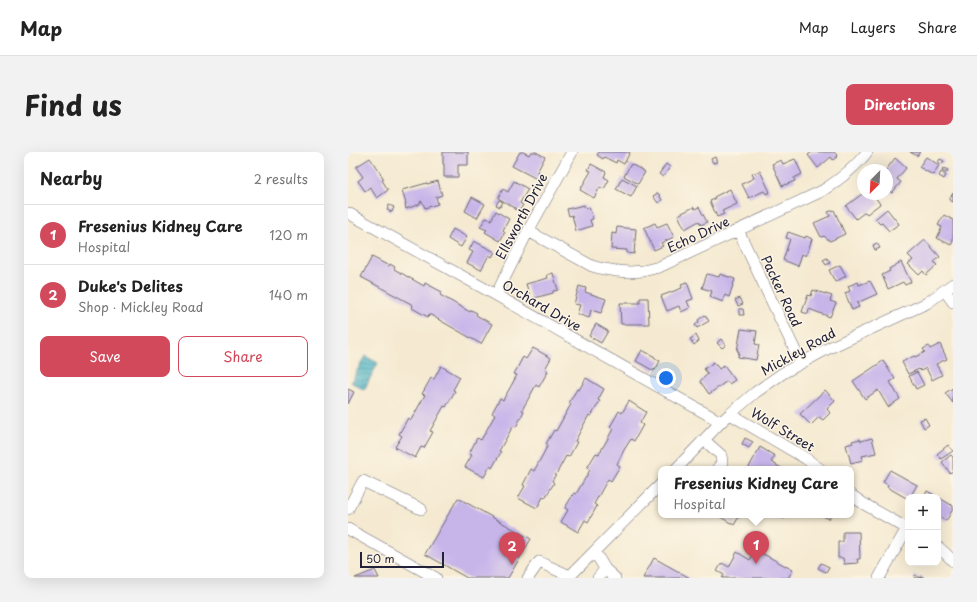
<!DOCTYPE html>
<html lang="en">
<head>
<meta charset="utf-8">
<style>
  body { margin:0; font-family:"Playpen Sans",sans-serif; background:#f2f2f2; color:#222 }
  .controls { position:absolute; right:12px; bottom:12px; display:grid; overflow:hidden; border-radius:8px; box-shadow:0 4px 16px #0002 }
  .controls button { width:36px; height:36px; display:grid; place-items:center; padding:0; border:0; border-bottom:1px solid #e0e0e0; background:#fff; color:#222; font:20px sans-serif }
  .compass { position:absolute; left:509px; top:12px; width:36px; height:36px; border-radius:50%; background:#fff; box-shadow:0 4px 16px #0002; rotate:204deg }
  .scale { position:absolute; left:12px; bottom:10px; width:84px; box-sizing:border-box; padding-left:4px; border:2px solid #22223b; border-top:0; font-size:11px; line-height:14px; white-space:nowrap; color:#22223b; -webkit-text-stroke:3px #fcf5e5; paint-order:stroke }
  .you { position:absolute; left:318px; top:226px; width:14px; height:14px; margin:-10px; border:3px solid #fff; border-radius:50%; background:#1a73e8; box-shadow:0 0 0 6px #1a73e833 }
  .badge { display:grid; place-items:center; width:26px; height:26px; border-radius:50%; background:#d1495b; color:#fff; font-size:13px; font-weight:700 }
  .pin { position:absolute; translate:-50% -33px; filter:drop-shadow(0 1px 2px #0008) }
  .pin::after { content:''; position:absolute; top:21px; width:14px; height:12px; background:inherit; clip-path:polygon(0 0,100% 0,50% 100%) }
  .popup { position:absolute; left:310px; top:314px; width:196px; height:52px; box-sizing:border-box; display:grid; place-content:center; border-radius:8px; background:#fff; filter:drop-shadow(0 1px 3px #0005); font-size:13px; white-space:nowrap; color:#767676 }
  .popup b { font-size:15px; color:#222 }
  .popup::after { content:''; position:absolute; left:50%; top:100%; margin-left:-8px; border:8px solid transparent; border-top-color:#fff }
  .list { margin:0; padding:0; list-style:none }
  h2 { display:flex; justify-content:space-between; align-items:center; height:52px; margin:0; padding:0 16px; font-size:17px }
  h2 small { font-size:13px; font-weight:400; color:#767676 }
  .list li { display:grid; grid-template-columns:26px 1fr auto; gap:12px; align-items:center; box-sizing:border-box; height:60px; padding:0 16px; border-top:1px solid #e0e0e0 }
  .list b { display:block; font-size:15px; white-space:nowrap }
  .list p { margin:0; font-size:13px; white-space:nowrap; color:#767676 }
  .list em { font-size:13px; font-style:normal; color:#767676 }
  .actions { display:flex; gap:8px; padding:12px 16px }
  .actions a { flex:1; padding:9px 0; border:1px solid #d1495b; border-radius:8px; text-align:center; font-size:14px; color:#d1495b }
  .actions .main { background:#d1495b; color:#fff }
  .map { position:relative; flex:none; width:605px; height:426px; overflow:hidden; border-radius:8px }
  header { display:flex; align-items:center; gap:24px; box-sizing:border-box; height:56px; padding:0 20px; background:#fff; border-bottom:1px solid #e0e0e0 }
  header strong { font-size:19px }
  nav { display:flex; gap:22px; margin-inline-start:auto; font-size:14px }
  .intro { display:flex; align-items:center; justify-content:space-between; box-sizing:border-box; height:96px; padding:0 24px }
  h1 { margin:0; font-size:28px }
  .button { padding:10px 18px; border-radius:8px; background:#d1495b; color:#fff; font-size:14px; font-weight:700 }
  main { display:flex; gap:24px; padding:0 24px }
  aside { flex:1; background:#fff; border-radius:8px; box-shadow:0 4px 16px #0002 }
  .map>svg:first-child { display:block }
</style>
</head>
<body>
<header>
<strong>Map</strong>
<nav><a>Map</a><a>Layers</a><a>Share</a></nav>
</header>
<div class="intro"><h1>Find us</h1><a class="button">Directions</a></div>
<main>
<aside>
<h2>Nearby<small>2 results</small></h2>
<ul class="list">
<li><span class="badge">1</span><div><b>Fresenius Kidney Care</b><p>Hospital</p></div><em>120 m</em></li>
<li><span class="badge">2</span><div><b>Duke's Delites</b><p>Shop · Mickley Road</p></div><em>140 m</em></li>
</ul>
<div class="actions"><a class="main">Save</a><a>Share</a></div>
</aside>
<div class="map">
<svg width="605" height="426" viewBox="0 0 605 426">
  <defs>
    <pattern id="water-rules" width="6" height="5" patternUnits="userSpaceOnUse"><rect width="6" height="5" fill="#44b0c2"/><path d="M0 2.5h6" fill="none" stroke="#388f9f"/></pattern>
  </defs>
  <rect width="100%" height="100%" fill="#fcf5e5"/>
  <filter id="ink" filterUnits="userSpaceOnUse"><feTurbulence type="fractalNoise" baseFrequency=".025" numOctaves="2"/><feDisplacementMap in="SourceGraphic" scale="8" xChannelSelector="R" yChannelSelector="G"/><feConvolveMatrix kernelMatrix="1 2 1 2 8 2 1 2 1" color-interpolation-filters="sRGB"/></filter>
  <filter id="wash" filterUnits="userSpaceOnUse"><feTurbulence type="fractalNoise" baseFrequency=".012" numOctaves="4" result="noise"/><feDisplacementMap in="SourceGraphic" scale="16" xChannelSelector="R" yChannelSelector="G"/><feGaussianBlur stdDeviation="0.9" result="paint"/><feColorMatrix in="noise" values="0 0 0 0 0 0 0 0 0 0 0 0 0 0 0 0 0 1.4 0 .05"/><feComposite in="paint" operator="in"/></filter>
  <g filter="url(#wash)">
    <rect width="100%" height="100%" fill="#f5ead1"/>
    <path fill="url(#water-rules)" stroke="#33697e" d="M17 204 30 211 16 238 3 230Z"/>
    <g id="blocks">
      <path fill="#c7b5ea" d="M95 0H120V13H110V25H96V12H95Z
        M172 0H175L181 3 183 0H188L197 5 189 20 192 22 189 27 164 14Z
        M251 0H282L276 12 269 8 268 11 256 5 255 7 249 3Z
        M464 0H486L490 4 485 8 483 5 470 16 460 3Z
        M562 0H572L569 4Z
        M367 5 369 10 365 11 363 7Z
        M578 5 591 13 585 23 571 15Z
        M22 6 36 27 34 28 40 38 29 46 22 35 17 39 10 29 15 25 8 15Z
        M547 6 558 16 549 27 553 30 544 41 539 37V18H538Z
        M447 7 454 22 446 26 447 29 434 34 424 12 433 8 435 12Z
        M592 7 596 9 594 12 590 10Z
        M243 12 258 20 256 25 261 28 256 37 252 35 246 46 232 38 243 19 240 18Z
        M283 12 297 20 290 32 276 24Z
        M318 12 322 15 315 25 311 22Z
        M595 16 600 18 599 21 594 19Z
        M412 19 422 40 418 42 416 39 401 46 394 32 406 26 404 22Z
        M593 20 598 23 596 27 591 24Z
        M274 26 289 34 283 45 268 37Z
        M90 29 94 43 88 45 90 52 77 56 74 49 72 50V52L58 57 57 52H58L54 38 79 31V32Z
        M166 29 180 37 172 51 175 53 171 59 167 57V56L150 46 155 37 160 40Z
        M382 37 389 52 374 59 376 62 369 65 362 49 367 47 366 45Z
        M310 41 314 48 310 51 305 44Z
        M605 41V50L601 48Z
        M514 42H525L532 52 519 62 517 60 508 67 498 54Z
        M124 45 137 52 129 66 117 59Z
        M151 48 155 50 152 55 148 53Z
        M41 53 46 55 44 60 39 58Z
        M236 53 237 57 241 55 245 67 242 68 244 74 228 79 224 63 221 64 219 57Z
        M346 55 347 57 351 55 359 70 353 73 351 69 337 77 330 63Z
        M539 57 551 72 541 79 534 71 532 72 527 67Z
        M486 58 497 82 482 89 476 84 473 85 466 71 482 64 480 60Z
        M148 59 161 67 155 78 157 80 152 89 137 80 139 78 132 75 138 66 143 68Z
        M596 63 605 68V89L603 93 589 86 594 75 590 73Z
        M307 71 309 75 319 71 326 85 313 91 315 94 306 98 296 76Z
        M269 75 288 77 286 102 279 101V98L263 97 264 81 268 82Z
        M105 77 119 85 113 95 100 87Z
        M440 80 457 86 458 84 464 87 458 104 454 102 450 114 435 108 442 87 438 86Z
        M577 88 592 105 586 110 589 113 578 123 575 119 571 123 560 112 565 108 560 103Z
        M126 89 147 100 144 105 141 103 133 118 119 111 125 100 121 98Z
        M529 91 532 96 527 98 525 93Z
        M24 105 41 114 42 112 47 115 46 117 76 134 77 131 94 140 92 143 122 160 123 158 129 161 128 163 144 172 133 192 81 162 80 165 64 156 65 153 13 125Z
        M479 106 482 111 478 113 475 108Z
        M553 110 563 130 557 133 555 130 540 137 534 123 542 119 541 117Z
        M492 113 498 124 487 130 481 118Z
        M205 121 210 138 205 139V141L183 147 178 132 200 126 199 123Z
        M359 122 371 125 372 122 387 127 381 145 377 143 375 150 362 145 364 139 354 136Z
        M522 129 529 142 509 151 511 155 504 158 497 141 502 139 500 134 510 130 511 133Z
        M339 130 345 147 339 149 342 156 333 160 331 154 319 159 313 144 334 136 333 132Z
        M231 134 238 136 237 140 258 147 253 161 243 158 241 166 229 162 232 153 226 152Z
        M465 138 484 144 482 149 488 151 482 165 461 157 460 162 454 160 460 143 463 144Z
        M292 146H300L301 172H273L272 151H292Z
        M392 146 395 152 390 154 387 148Z
        M391 157H395L396 163H391Z
        M357 163 361 169 349 176 347 173 351 170 350 168Z
        M248 172 260 179 253 191 241 184Z
        M393 177 409 179 407 192 411 193 408 208 390 205 391 199H389Z
        M348 183 351 189 346 193 342 187Z
        M373 187 378 193 374 196 369 191Z
        M592 192 599 207 588 212 594 223 584 228 578 216 573 219 571 217 560 222 554 210 566 204 567 205 577 200 575 197 581 194 582 197Z
        M185 196 203 206 197 217 200 219 191 235 188 233 174 258 176 259 168 275 165 274 151 299 153 300 144 316 142 314 136 325 117 315 124 303 121 302 129 286 133 288 147 263 144 261 152 246 155 248 163 234 169 223 166 222 175 205 178 207Z
        M294 198 307 205 306 206 312 209 307 218 306 217V219L288 209Z
        M535 209 547 227 542 230 552 247 540 255 530 238 517 247 505 229Z
        M366 210 371 217 376 213 387 228 381 232 379 229 361 242 352 229 360 222 356 217Z
        M93 214 112 225 105 238 107 239 98 255 96 254 82 279 85 280 76 296 73 295 67 306 47 295 54 284 51 282 60 266 63 268 77 243 74 242 83 226 86 227Z
        M569 220 576 233 568 237 561 224Z
        M238 226 256 237 250 248 252 249 243 264 241 263 227 289 229 290 221 305 218 304 211 317 204 329 206 331 197 346 195 345 189 356 170 346 177 334 175 333 183 317 186 319 200 293 198 292 206 278 208 279 222 254 223 252 221 251 229 237 231 238Z
        M605 236V251L597 241Z
        M0 237 6 240 0 252Z
        M477 238 487 249 479 257 482 261 475 268 471 265 463 273 452 262Z
        M281 249 298 260 292 271 295 273 286 289 283 287 276 298 269 312 272 314 263 329 260 327 246 352 249 354 240 370 237 368 230 380 213 370 220 358 217 356 226 341 228 342 242 318 239 316 248 301 251 302 259 288 265 277 262 275 271 259 274 261Z
        M577 266 581 273 576 276 572 268Z
        M397 286 405 290 401 296 394 292Z
        M524 286 528 301 514 304 515 308 503 311 498 293 505 291 504 289 512 287 513 289Z
        M600 293 605 299 593 307 589 302Z
        M412 295 427 304 423 310 435 317H400Z
        M603 303 605 305V319L602 321 594 310Z
        M542 318 569 333 562 345H560V347L539 335 540 333 535 330Z
        M579 339 590 345H576Z
        M590 345 605 354V357L598 369 590 364Z
        M110 346 183 387 160 426H119L77 402Z
        M369 363H392L386 373Z
        M430 363H439L436 367Z
        M473 363H483L481 367Z
        M495 380H511L512 407H509L510 411 496 412 495 406H490V390H495Z
        M408 398 445 418 440 426H374L376 423 369 419 374 411 381 415 389 400 402 408Z
        M306 406 342 426H295Z
        M473 411 481 415 478 420 470 416Z
        M27 418 31 426H7Z
        M567 423 573 426V424L577 426H566Z"/>
    </g>
  </g>
  <g filter="url(#ink)">
    <use href="#blocks" fill-opacity="0" stroke="#6c6870" stroke-width="1"/>
    <g fill="none" stroke-linecap="round" stroke-linejoin="round">
      <defs>
        <path id="minor" d="M0 61 148 143 373 270
          M390 78 453 211
          M180 79 244 114 251 116 268 119 282 120 295 119 311 115 474 39C491 28 507 16 519 0
          M597 139 605 150
          M148 143 180 79 224 0
          M382 262 457 306 472 317
          M356 288 373 303 374 311 369 317
          M328 317 373 270 382 262 408 240 435 221 481 196 579 151 605 132
          M503 343 516 352 560 377
          M0 357 15 329 73 357
          M0 377 88 426
          M590 395 598 402 605 409
          M247 400 257 417 250 426
          M257 417 267 426
          M180 426 191 410 222 424
          M220 426 313 332
          M531 426 559 376"/>
      </defs>
      <use href="#minor" stroke="#6c6870" stroke-width="12"/>
      <use href="#minor" stroke="#fff" stroke-width="11"/>
    </g>
  </g>
  <g text-anchor="middle" dominant-baseline="central" stroke-width="3" stroke-linejoin="round" paint-order="stroke">
    <g font-size="13" fill="#22223b" stroke="#fcf5e5">
      <text transform="translate(173 64) rotate(-62)">Ellsworth Drive</text>
      <text transform="translate(350 82) rotate(-25)">Echo Drive</text>
      <text transform="translate(434 139) rotate(65)">Packer Road</text>
      <text transform="translate(194 153) rotate(30)">Orchard Drive</text>
      <text transform="translate(450 199) rotate(-29)">Mickley Road</text>
      <text transform="translate(435 277) rotate(31)">Wolf Street</text>
    </g>
  </g>
</svg>
<div class="controls">
<button>+</button>
<button>−</button>
</div>
<svg class="compass" viewBox="-18 -18 36 36"><path d="M0-13l5 13h-10z" fill="#e53935"/><path d="M0 13l5-13h-10z" fill="#767676"/></svg>
<div class="scale">50 m</div>
<div class="you"></div>
<div class="pin badge" style="left:408px;top:412px">1</div>
<div class="popup"><b>Fresenius Kidney Care</b>Hospital</div>
<div class="pin badge" style="left:164px;top:413px">2</div>
</div>
</main>
</body>
</html>
